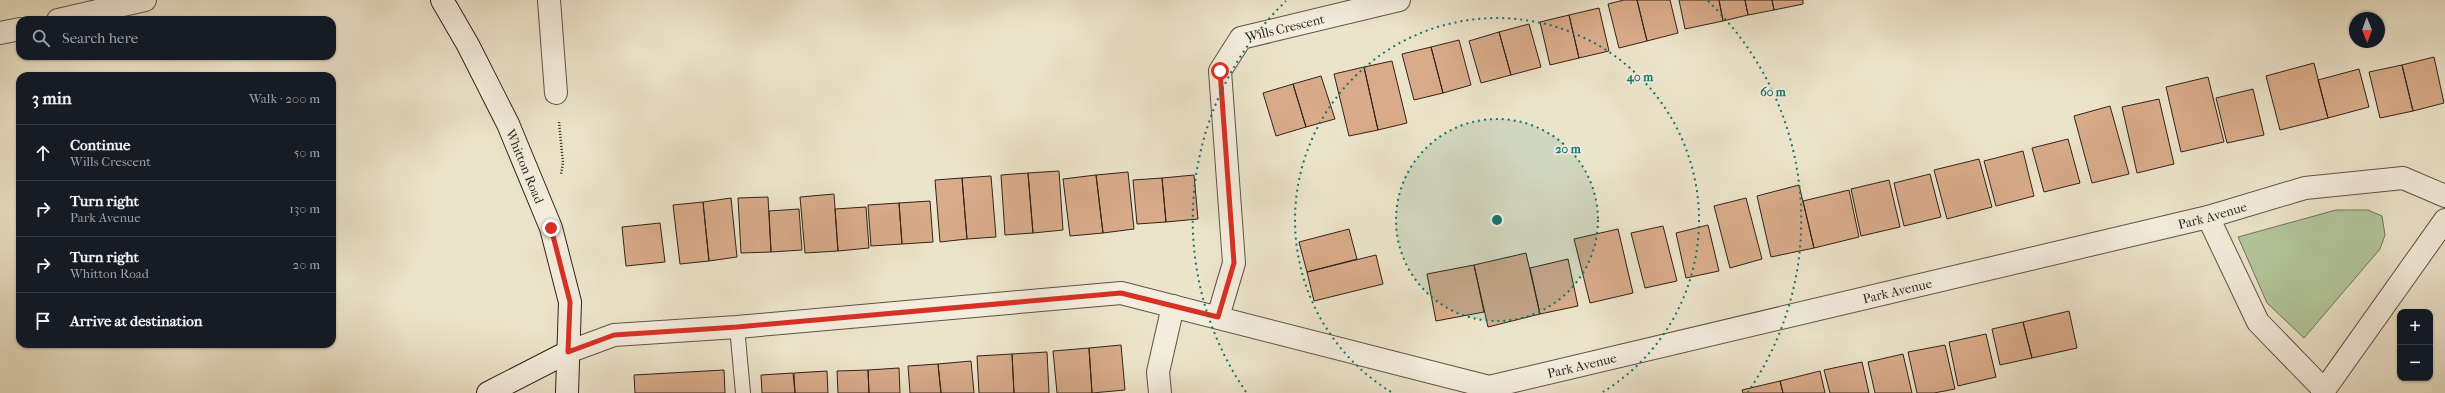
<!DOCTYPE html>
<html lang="en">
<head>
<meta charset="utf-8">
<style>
  body { margin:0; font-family:"IM FELL French Canon",serif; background:#242831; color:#f1f3f6 }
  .controls { position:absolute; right:12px; bottom:12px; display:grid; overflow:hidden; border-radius:8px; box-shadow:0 1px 3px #0004 }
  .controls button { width:36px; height:36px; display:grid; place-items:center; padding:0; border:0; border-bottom:1px solid #363941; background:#171b24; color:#f1f3f6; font:20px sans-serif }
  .compass { position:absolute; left:2349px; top:12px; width:36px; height:36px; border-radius:50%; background:#171b24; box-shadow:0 1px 3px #0004; rotate:179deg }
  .stop { position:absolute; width:12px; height:12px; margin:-9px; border:3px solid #d93025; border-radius:50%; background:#fff }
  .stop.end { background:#d93025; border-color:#fff; box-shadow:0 1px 4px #0008 }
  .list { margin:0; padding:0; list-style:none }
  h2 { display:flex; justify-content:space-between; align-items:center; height:52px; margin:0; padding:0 16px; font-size:17px }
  h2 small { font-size:13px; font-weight:400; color:#9ea1a6 }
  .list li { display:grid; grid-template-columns:26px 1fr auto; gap:12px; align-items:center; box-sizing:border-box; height:56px; padding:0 16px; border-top:1px solid #363941 }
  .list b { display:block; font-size:15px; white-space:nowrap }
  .list p { margin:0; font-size:13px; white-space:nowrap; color:#9ea1a6 }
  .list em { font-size:13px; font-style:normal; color:#9ea1a6 }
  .icon { flex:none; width:22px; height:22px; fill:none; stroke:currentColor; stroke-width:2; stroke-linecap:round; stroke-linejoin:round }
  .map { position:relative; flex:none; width:2445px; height:393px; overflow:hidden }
  .search { position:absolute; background:#171b24; box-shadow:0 1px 3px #0004; left:16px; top:16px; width:320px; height:44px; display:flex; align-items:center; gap:10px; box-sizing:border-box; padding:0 14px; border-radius:12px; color:#9ea1a6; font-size:15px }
  .panel { position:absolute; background:#171b24; box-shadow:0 1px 3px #0004; left:16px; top:72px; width:320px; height:276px; border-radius:12px }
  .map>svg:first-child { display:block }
</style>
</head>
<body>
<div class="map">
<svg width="2445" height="393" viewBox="0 0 2445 393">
  <rect width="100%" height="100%" fill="#ece4ca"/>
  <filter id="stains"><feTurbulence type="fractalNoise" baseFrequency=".005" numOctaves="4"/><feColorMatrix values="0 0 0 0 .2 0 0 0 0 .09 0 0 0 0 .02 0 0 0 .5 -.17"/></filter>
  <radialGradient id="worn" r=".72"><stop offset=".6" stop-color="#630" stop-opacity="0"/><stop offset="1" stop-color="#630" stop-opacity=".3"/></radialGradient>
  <path fill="#b3c59a" stroke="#72745a" d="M2336 210H2368L2382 216 2385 235 2380 249 2304 338 2267 303 2238 237Z"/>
  <path fill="#d9ab8a" stroke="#322219" d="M1624 0H1637L1647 41 1619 48 1608 4Z
    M1637 0H1670L1678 33 1647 41Z
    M1679 0H1719L1723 21 1685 29Z
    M1719 0H1745L1748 15 1723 21Z
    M1745 0H1772L1774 10 1748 15Z
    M1772 0H1803V4L1774 10Z
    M1599 8 1609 51 1579 58 1569 15Z
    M1569 15 1579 58 1550 65 1540 22Z
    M1529 24 1541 67 1511 75 1499 32Z
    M1499 32 1511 75 1481 83 1469 41Z
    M1459 40 1471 85 1443 93 1431 47Z
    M1431 47 1443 93 1414 100 1402 54Z
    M2434 57 2444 103 2413 111 2402 65Z
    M1392 61 1407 123 1378 130 1364 67Z
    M2314 63 2328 118 2280 130 2266 76Z
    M2402 65 2413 111 2380 118 2369 72Z
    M1364 67 1378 130 1349 136 1334 74Z
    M2359 69 2369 107 2328 118 2318 80Z
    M1321 76 1335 119 1306 127 1293 84Z
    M2208 77 2224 142 2181 152 2166 87Z
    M1293 84 1306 127 1276 136 1263 93Z
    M2253 89 2264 135 2227 143 2216 98Z
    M2159 99 2174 164 2137 173 2122 107Z
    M2110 106 2129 174 2092 183 2074 116Z
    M2068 139 2080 183 2044 192 2032 148Z
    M2023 151 2034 196 1996 206 1984 161Z
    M1979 159 1992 207 1947 219 1934 170Z
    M1059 171 1063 230 1033 233 1028 173Z
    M1128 172 1134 229 1103 233 1096 175Z
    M1028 173 1033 233 1005 235 1001 175Z
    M1930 174 1941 217 1904 226 1894 183Z
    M1096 175 1103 233 1070 236 1063 179Z
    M1194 175 1198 219 1166 222 1162 178Z
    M991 176 996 237 967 239 962 178Z
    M962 178 967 239 940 242 935 180Z
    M1162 178 1166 222 1137 224 1133 180Z
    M1889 180 1900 227 1861 236 1851 189Z
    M1799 185 1814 248 1771 257 1757 196Z
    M1849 190 1859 237 1814 248 1803 201Z
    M834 194 838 251 805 253 800 197Z
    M768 197 771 252 741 253 738 198Z
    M731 198 737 257 709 261 703 202Z
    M1746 198 1762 259 1730 268 1714 206Z
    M930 201 933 242 902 244 899 203Z
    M703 202 709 261 680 264 673 205Z
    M899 203 902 244 871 246 868 205Z
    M866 207 869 248 838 251 835 209Z
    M799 209 802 250 771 252 769 211Z
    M660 223 665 262 626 266 622 227Z
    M1708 225 1719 271 1686 278 1676 233Z
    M1663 226 1677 281 1645 288 1631 233Z
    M1349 229 1357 259 1307 272 1299 242Z
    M1618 229 1633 293 1590 303 1574 239Z
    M1526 253 1540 314 1488 327 1474 265Z
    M1376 255 1383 284 1314 301 1307 272Z
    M1568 259 1578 306 1540 314 1530 268Z
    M1474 265 1484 312 1436 321 1427 274Z
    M2069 311 2077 348 2032 358 2023 322Z
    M2023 322 2032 358 2000 365 1992 329Z
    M1986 334 1996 377 1958 386 1949 342Z
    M1121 345 1125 390 1092 393 1089 348Z
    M1945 345 1955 389 1934 393H1917L1908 352Z
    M1089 348 1092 393H1057L1053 351Z
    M1047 352 1049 393H1014L1012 354Z
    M1012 354 1014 393H979L977 356Z
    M1903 354 1912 393H1875L1868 362Z
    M971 361 974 393H941L938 364Z
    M1862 362 1869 393H1830L1824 370Z
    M938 364 941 393H910L908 366Z
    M899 368 900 393H869L868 370Z
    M724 370 725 393H635L634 375Z
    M868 370 869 393H838L837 371Z
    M827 371 828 393H795L794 373Z
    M1820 371 1825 393H1783L1780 381Z
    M793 373 795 393H762L761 375Z
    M1780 381 1783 393H1743L1742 390Z"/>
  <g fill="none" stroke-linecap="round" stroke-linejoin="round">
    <defs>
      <path id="lane" d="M737 327 743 393"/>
      <g id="street">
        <path d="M549 0 556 93"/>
        <path d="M58 20 145 0"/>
        <path d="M0 33 20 29"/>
        <path d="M2208 217 2258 322 2324 390"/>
        <path id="s1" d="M1218 317 1234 263 1220 71 1241 38 1399 0"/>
        <path id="s2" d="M568 352 614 335 737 327 1121 293 1489 387 2208 217 2305 188 2403 178 2445 196"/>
        <path d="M1160 393 1158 372 1173 306"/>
        <path d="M2322 393 2445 220"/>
      </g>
      <g id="secondary">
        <path id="s3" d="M442 0 468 45 508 124 551 228 570 302 567 393"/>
        <path d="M488 393 568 352"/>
      </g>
    </defs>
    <use href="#lane" stroke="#605245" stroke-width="16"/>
    <use href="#street" stroke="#605245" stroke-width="24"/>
    <use href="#secondary" stroke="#322219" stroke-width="24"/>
    <path stroke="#322219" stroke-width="2.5" stroke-dasharray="1 2" stroke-linecap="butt" d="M559 122 563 163 561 174"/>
    <use href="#lane" stroke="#f3eddd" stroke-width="14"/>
    <use href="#street" stroke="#f3eddd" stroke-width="22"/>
    <use href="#secondary" stroke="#f3eddd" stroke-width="22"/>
  </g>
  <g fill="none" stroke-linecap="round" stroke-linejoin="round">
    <path stroke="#d93025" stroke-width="5" d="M551 228 570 302 568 352 614 335 737 327 1121 293 1218 317 1234 263 1220 71"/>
  </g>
  <circle cx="1497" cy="220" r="101" fill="#0f766e" fill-opacity=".12"/>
  <g fill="none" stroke="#0f766e" stroke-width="2" stroke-dasharray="2 4">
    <circle cx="1497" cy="220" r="101"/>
    <path d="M1391 392A202 202 0 1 1 1603 392"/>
    <path d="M1246 392A304 304 0 0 1 1286 1M1708 1A304 304 0 0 1 1748 392"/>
  </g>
  <g text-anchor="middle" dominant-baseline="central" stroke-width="3.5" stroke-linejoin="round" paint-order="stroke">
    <g font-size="13" fill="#322219" stroke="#f3eddd">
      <text stroke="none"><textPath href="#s1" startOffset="333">Wills Crescent</textPath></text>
      <text stroke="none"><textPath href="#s3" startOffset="186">Whitton Road</textPath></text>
      <text stroke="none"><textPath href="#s2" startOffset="1681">Park Avenue</textPath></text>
      <text stroke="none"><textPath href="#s2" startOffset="1357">Park Avenue</textPath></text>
      <text stroke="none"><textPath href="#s2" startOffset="1033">Park Avenue</textPath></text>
    </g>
  </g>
  <circle cx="1497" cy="220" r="6" fill="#0f766e" stroke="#f3eddd" stroke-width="2"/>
  <g font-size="12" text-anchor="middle" font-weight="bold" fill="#0f766e" stroke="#f3eddd" stroke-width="3.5" stroke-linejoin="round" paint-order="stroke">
    <text x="1640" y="81">40 m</text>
    <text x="1773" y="96">60 m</text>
    <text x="1568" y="153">20 m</text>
  </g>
  <rect width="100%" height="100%" filter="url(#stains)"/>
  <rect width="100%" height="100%" fill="url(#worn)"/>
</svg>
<div class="controls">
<button>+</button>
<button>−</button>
</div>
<svg class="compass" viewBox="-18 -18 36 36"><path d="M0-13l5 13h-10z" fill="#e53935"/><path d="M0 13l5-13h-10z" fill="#9ea1a6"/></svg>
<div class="stop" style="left:1220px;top:71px"></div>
<div class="stop end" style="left:551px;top:228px"></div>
<div class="search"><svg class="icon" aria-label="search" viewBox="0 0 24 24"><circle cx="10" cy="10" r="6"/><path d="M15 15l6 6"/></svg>Search here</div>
<section class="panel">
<h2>3 min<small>Walk · 200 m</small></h2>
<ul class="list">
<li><svg class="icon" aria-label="ahead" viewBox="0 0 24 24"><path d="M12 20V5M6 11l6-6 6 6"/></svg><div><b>Continue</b><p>Wills Crescent</p></div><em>50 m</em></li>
<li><svg class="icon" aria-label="right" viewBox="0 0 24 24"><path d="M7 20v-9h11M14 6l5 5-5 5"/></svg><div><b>Turn right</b><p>Park Avenue</p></div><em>130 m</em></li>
<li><svg class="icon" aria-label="right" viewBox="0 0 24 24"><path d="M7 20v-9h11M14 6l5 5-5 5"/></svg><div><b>Turn right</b><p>Whitton Road</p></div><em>20 m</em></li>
<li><svg class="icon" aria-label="arrive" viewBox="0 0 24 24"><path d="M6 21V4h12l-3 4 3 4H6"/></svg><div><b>Arrive at destination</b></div></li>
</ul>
</section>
</div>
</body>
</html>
